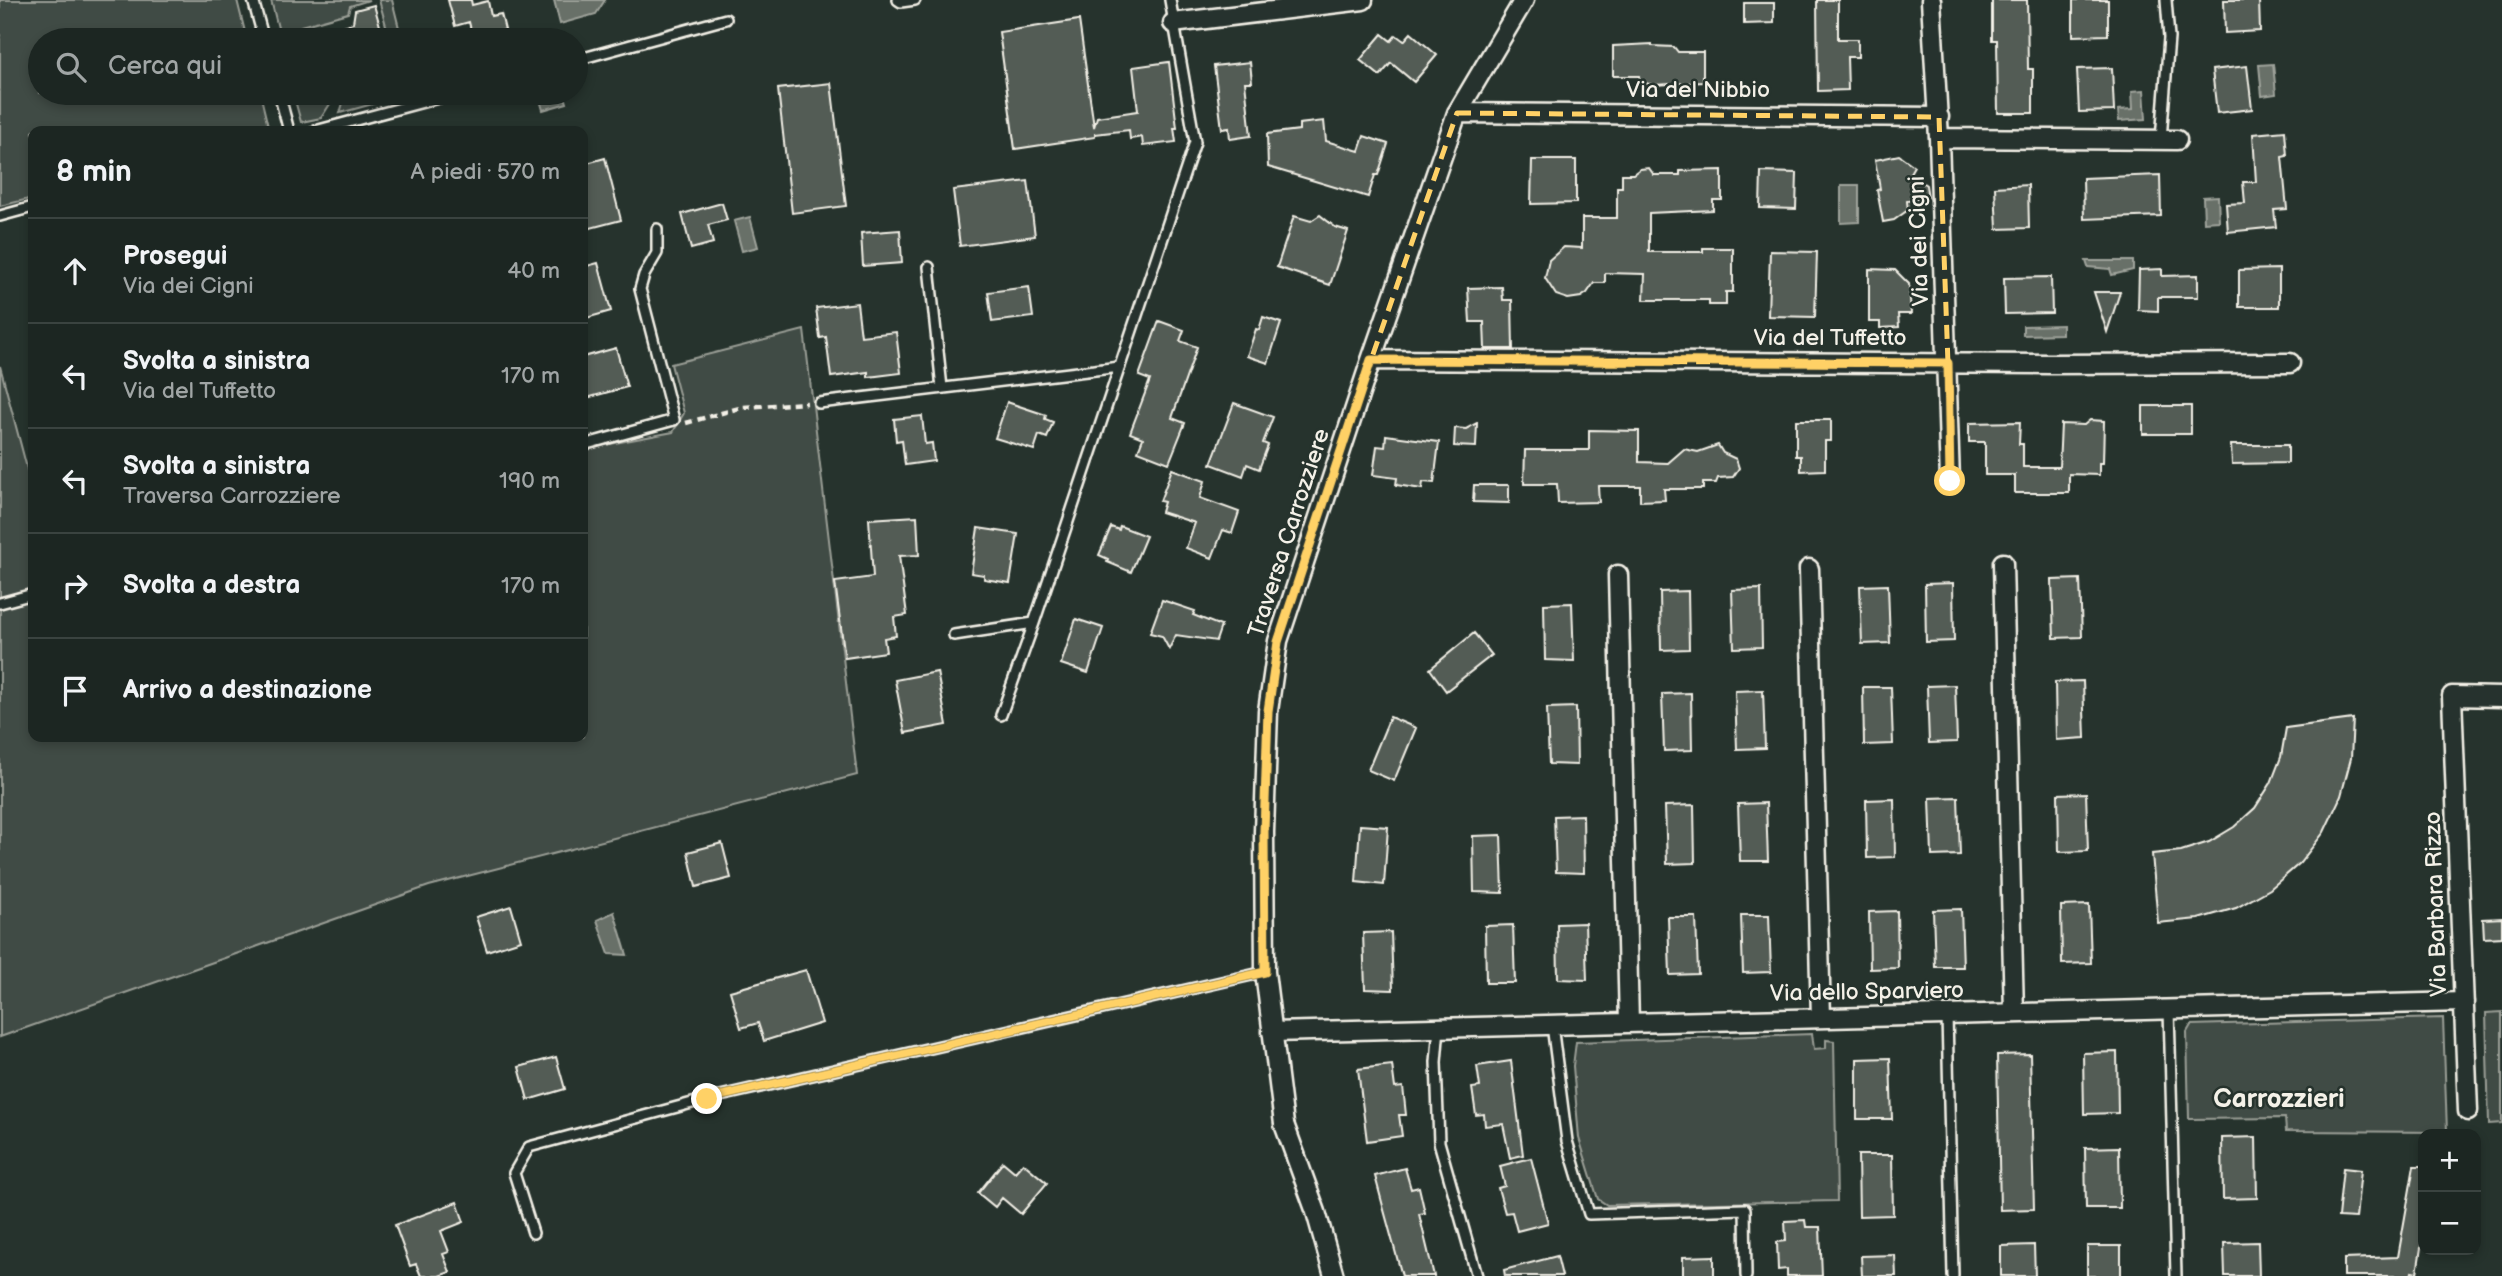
<!DOCTYPE html>
<html lang="it">
<head>
<meta charset="utf-8">
<style>
  body { margin:0; font-family:"Balsamiq Sans",sans-serif; background:#252e2a; color:#f1f3f6 }
  .controls { position:absolute; right:21px; bottom:21px; display:grid; overflow:hidden; border-radius:14px; box-shadow:0 4px 10px #0003 }
  .controls button { width:63px; height:63px; display:grid; place-items:center; padding:0; border:0; border-bottom:2px solid #3a4340; background:#1c2622; color:#f1f3f6; font:35px sans-serif }
  .stop { position:absolute; width:21px; height:21px; margin:-16px; border:5px solid #ffd166; border-radius:50%; background:#fff }
  .stop.end { background:#ffd166; border-color:#fff; box-shadow:0 2px 7px #0008 }
  .list { margin:0; padding:0; list-style:none }
  h2 { display:flex; justify-content:space-between; align-items:center; height:91px; margin:0; padding:0 28px; font-size:30px }
  h2 small { font-size:23px; font-weight:400; color:#a0a5a5 }
  .list li { display:grid; grid-template-columns:46px 1fr auto; gap:21px; align-items:center; box-sizing:border-box; height:105px; padding:0 28px; border-top:2px solid #3a4340 }
  .list b { display:block; font-size:26px; white-space:nowrap }
  .list p { margin:0; font-size:23px; white-space:nowrap; color:#a0a5a5 }
  .list em { font-size:23px; font-style:normal; color:#a0a5a5 }
  .icon { flex:none; width:38px; height:38px; fill:none; stroke:currentColor; stroke-width:2; stroke-linecap:round; stroke-linejoin:round }
  .map { position:relative; flex:none; width:2502px; height:1276px; overflow:hidden }
  .search { position:absolute; background:#1c2622; box-shadow:0 4px 10px #0003; left:28px; top:28px; width:560px; height:77px; display:flex; align-items:center; gap:18px; box-sizing:border-box; padding:0 24px; border-radius:38px; color:#a0a5a5; font-size:26px }
  .panel { position:absolute; background:#1c2622; box-shadow:0 4px 10px #0003; left:28px; top:126px; width:560px; height:616px; border-radius:14px }
  .map>svg:first-child { display:block }
</style>
</head>
<body>
<div class="map">
<svg width="2502" height="1276" viewBox="0 0 2502 1276">
  <rect width="100%" height="100%" fill="#26332d"/>
  <filter id="ink" filterUnits="userSpaceOnUse"><feTurbulence type="fractalNoise" baseFrequency=".0143" numOctaves="2"/><feDisplacementMap in="SourceGraphic" scale="14" xChannelSelector="R" yChannelSelector="G"/><feConvolveMatrix kernelMatrix="1 2 1 2 8 2 1 2 1" color-interpolation-filters="sRGB"/></filter>
  <g filter="url(#ink)">
    <path fill="#414b45" stroke="#9a9e96" stroke-width="2" d="M0 0H237L247 40H40V93H260L269 131H33V198L0 206Z
      M271 0H369L350 6 348 13 301 26 306 40H281Z
      M379 0H392L402 40H390Z
      M293 93H337L321 118 301 122Z
      M346 93H380V102L340 113Z
      M804 330 857 775 429 886 0 1037V607L33 598V737H583V449L673 432 684 413 671 364Z
      M0 366 33 491V588L0 598Z
      M2502 1012V1123L2489 1124 2486 1013Z
      M2443 1018 2447 1132 2286 1131 2285 1118 2189 1119 2187 1032 2191 1025Z
      M1812 1034 1814 1049 1826 1048V1040L1834 1041 1837 1201 1607 1205 1598 1199 1579 1138 1573 1066 1576 1042Z"/>
    <path fill="#676f68" stroke="#9fa39b" stroke-width="2" d="M554 0H605L596 14 560 24Z
      M2273 64 2276 94 2262 96 2259 65Z
      M2144 90 2146 119 2119 121 2118 110 2133 109 2132 91Z
      M538 93H564L567 103 543 110Z
      M1841 185H1859V222L1841 223Z
      M2218 196 2219 221 2204 222 2203 197Z
      M750 217 758 247 742 251 734 221Z
      M2086 261H2133V270L2112 275 2110 269 2088 267Z
      M2062 325V334L2023 335V326Z
      M614 912 627 955 609 954 597 920Z"/>
    <path fill="#525c55" stroke="#f4f1e8" stroke-width="2" d="M448 0H471L472 5 488 1 491 16 501 14 505 30 473 38 469 22 455 26Z
      M1817 0H1838V39H1858V57H1847L1848 90 1818 91Z
      M1992 0H2027L2028 69H2033V113H1998L1997 40H1992Z
      M2073 0H2108V35L2073 36Z
      M2224 0H2259L2260 31 2225 33Z
      M1744 3H1774V23L1744 24Z
      M374 5 384 40H312V36L353 23 355 10Z
      M1079 20 1094 127 1097 117 1138 111 1133 67 1169 62 1177 128H1174L1176 142 1143 146 1142 137 1130 139 1129 130 1095 134V137L1015 149 999 32Z
      M1411 33 1437 55 1414 82 1391 63 1380 76 1360 60 1382 34 1391 41 1396 35 1404 41Z
      M1652 44V46L1674 47 1678 52H1703V82L1654 85 1640 82 1639 76H1613V46Z
      M1250 62 1252 82H1245L1251 136 1230 139 1229 128 1222 129 1214 66Z
      M2247 66 2252 109 2217 113 2212 70Z
      M2112 68 2114 111 2079 112 2077 69Z
      M831 83 846 206 792 213 778 89Z
      M1324 121 1326 141 1359 151 1364 136 1388 144 1378 175H1375L1368 197 1268 167 1267 134 1299 130V124Z
      M2285 131 2287 156 2282 157 2287 209 2274 210 2276 227 2228 232 2226 204 2245 203 2243 182H2256L2253 134Z
      M1899 155 1914 166 1910 173 1926 185 1928 198 1907 201 1908 210 1894 220 1883 222 1877 190 1880 189 1875 160Z
      M605 158 621 220 583 230V169L588 168 587 163Z
      M1532 160H1576V203L1531 204Z
      M1649 168 1654 175H1680V171L1722 170V200H1713V210L1649 213V252H1703V248H1733V292H1726V305H1709V300H1644L1645 274 1605 273V283H1594L1587 293 1581 297 1568 299 1556 295 1545 278 1549 260 1564 247 1582 248V218H1617V187H1622V174H1633L1640 169Z
      M1761 172 1797 173 1796 209 1760 208Z
      M2160 175 2161 216 2084 219 2083 178Z
      M1028 181 1035 236 960 246 953 190Z
      M2028 185 2029 228 1997 229 1995 187Z
      M722 203 727 220 708 225 713 243 691 249 682 214Z
      M1320 215 1335 227 1348 231 1330 285 1277 267 1294 216 1311 221Z
      M900 230 902 263 863 266 861 233Z
      M1770 251 1817 252 1815 317 1768 316Z
      M598 263 611 311 583 319V267Z
      M1869 269 1895 270 1909 284 1911 314H1898L1899 327 1880 328V322H1869Z
      M2162 269V276L2198 275V297H2158V311L2138 310 2139 270Z
      M2279 269V307H2239V270Z
      M2051 277 2052 313 2005 314 2004 278Z
      M1029 287 1033 317 992 322 988 292Z
      M1502 287 1503 300H1512L1513 349H1485L1484 322H1470L1468 288Z
      M2094 292H2120L2107 332Z
      M857 303 861 336 896 332 901 373 868 377V372L831 377 826 337 820 338 816 308Z
      M1263 317 1281 323 1268 363 1247 356 1256 329 1259 330Z
      M1159 321 1184 330 1180 341 1197 347 1172 418 1185 423 1169 463 1138 451 1143 438 1130 433 1150 380 1139 376Z
      M616 348 627 387 583 399V357Z
      M1007 402 1046 415 1045 419 1053 422 1047 438 1039 435 1034 450 995 438Z
      M1234 403 1273 417 1263 443 1268 445 1259 469 1247 464 1243 476 1211 464Z
      M2143 406H2191V434H2143Z
      M922 416 925 444 932 443 934 461 905 465 902 440 896 441 894 419Z
      M1796 420H1831V441H1825V470L1801 471V456H1796Z
      M2090 420 2104 421 2103 463H2099V475L2069 474V493H2015V475H1985V442H1969V423L2020 422 2019 444H2023V467H2059L2061 424 2084 425Z
      M1477 423 1476 447 1454 446 1455 428 1466 429Z
      M1589 430 1639 431V462L1668 463 1684 449 1698 452 1718 445 1723 453 1736 459 1739 468 1733 477 1718 478 1716 483H1703V489H1664L1665 500 1640 501V486H1598L1599 502 1558 503 1557 484H1524L1525 450H1589Z
      M1386 435 1439 442 1434 483 1423 482 1422 489 1396 485 1397 478 1373 475 1377 446 1385 447Z
      M2231 445H2288V463L2232 464Z
      M1172 469 1205 481 1200 498 1239 512 1232 533 1223 530 1212 558 1186 548 1195 523 1161 512 1164 502 1160 501Z
      M1474 485H1509V503L1473 502Z
      M917 516 919 555 899 556 907 615 894 617 896 636 884 638 886 652 845 658 835 582 873 577 869 519Z
      M1120 526 1146 536 1131 572 1107 562 1108 559 1099 555 1111 527 1119 530Z
      M978 528 1018 534 1010 583 984 579V575L971 573Z
      M2080 579 2082 637 2054 638 2052 580Z
      M1953 583 1954 641 1926 642 1925 584Z
      M1888 585 1890 643 1862 644 1860 586Z
      M1761 589 1762 647 1734 648 1732 590Z
      M1688 591 1689 649 1661 650 1660 592Z
      M1162 600 1195 611 1193 615 1221 626 1216 641 1176 635 1169 649 1162 636 1150 633Z
      M1572 603 1574 661 1545 660 1544 604Z
      M1076 619 1103 628 1088 673 1061 664Z
      M1474 633 1492 655 1446 691 1430 669Z
      M937 672 947 725 905 733 895 680Z
      M2083 681 2085 738 2056 740 2055 682Z
      M1955 685 1957 742 1929 743 1927 686Z
      M1863 687H1891L1893 744 1864 745Z
      M1763 690 1765 748 1737 749 1735 691Z
      M1691 693 1692 750 1664 751 1662 694Z
      M1576 707 1577 765 1549 764 1547 708Z
      M1390 717 1416 728 1394 781 1368 770Z
      M2353 719 2351 758 2341 796 2324 832 2300 863 2270 889 2236 908 2198 919 2158 923 2152 854 2181 851 2209 842 2234 827 2255 808 2271 783 2281 757 2286 728Z
      M2086 793 2088 851 2059 852 2058 794Z
      M1958 797 1960 855 1932 856 1930 798Z
      M1894 799 1895 857 1867 858 1866 800Z
      M1766 803 1768 861H1740L1738 804Z
      M1694 805 1695 863 1667 864 1665 806Z
      M1583 815 1584 873 1556 872 1554 816Z
      M1360 825 1388 827 1384 885 1356 882Z
      M1501 835 1503 893 1474 892 1473 836Z
      M722 843 731 878 696 887 688 852Z
      M2089 905 2091 963 2062 964 2061 906Z
      M511 906 521 940 487 951 476 917Z
      M1961 909 1963 967H1935L1933 910Z
      M1897 911 1898 968 1870 969 1869 912Z
      M1741 915H1769L1771 972 1743 973Z
      M1668 917H1696L1698 974 1670 975Z
      M2502 918V937L2484 938 2483 919Z
      M1585 923 1587 980 1558 979 1557 924Z
      M1513 925 1515 983H1486L1485 926Z
      M1391 932 1393 990 1365 989 1363 933Z
      M806 970 822 1023 764 1041 758 1023 741 1028 730 991Z
      M2117 1052 2118 1113 2084 1114 2083 1053Z
      M2030 1054 2034 1209 2000 1210 1997 1055Z
      M556 1057 565 1089 528 1100 519 1067Z
      M1890 1058 1892 1119H1857V1059Z
      M1511 1061 1523 1155 1510 1158 1503 1124 1485 1126 1484 1114 1476 1115 1472 1088 1480 1087 1477 1066Z
      M1392 1065 1395 1088 1403 1087 1406 1115H1399L1402 1136 1367 1141 1358 1069Z
      M2256 1137 2257 1198 2223 1199 2222 1138Z
      M2119 1147 2120 1208H2086L2085 1148Z
      M1858 1155H1892L1893 1215 1859 1216Z
      M1531 1158 1548 1223 1517 1231 1512 1212 1505 1213 1498 1188 1505 1186 1500 1166Z
      M1003 1162 1015 1172 1023 1163 1047 1183 1021 1214 1002 1198 995 1207 978 1193Z
      M2414 1166H2423V1235L2417 1273 2412 1272 2411 1276H2344V1259L2398 1257Z
      M1405 1168 1411 1189 1419 1187 1425 1213 1419 1214 1434 1276H1402L1384 1210 1375 1176Z
      M2343 1168 2361 1170 2356 1218 2338 1217Z
      M457 1202 464 1222 441 1231 449 1252 443 1254 450 1272 439 1276H421L416 1264 410 1266 395 1225Z
      M1805 1220 1806 1227H1820L1822 1276H1787V1269L1778 1270 1777 1242 1786 1241 1785 1221Z
      M2258 1242 2259 1276H2225L2224 1243Z
      M2034 1245 2035 1276H2001V1246Z
      M2087 1246H2121V1276H2087Z
      M1895 1255 1896 1276H1862L1861 1256Z
      M1557 1256 1562 1276H1505L1504 1270Z
      M1714 1256V1276H1683V1257Z"/>
    <g fill="none" stroke-linecap="round" stroke-linejoin="round">
      <defs>
        <path id="lane" d="M253 0 264 40
          M898 0 901 2 915 0
          M576 60 726 19
          M279 93 289 131
          M315 131 457 93
          M2161 139 2169 38 2166 0
          M0 216 33 207
          M929 267 942 388
          M819 403 1120 367
          M583 445 674 420 640 289 644 275 657 253V229
          M0 603 33 594
          M954 635 1034 623
          M1001 715 1034 623 1195 142 1170 0
          M2169 1009 2176 1276
          M1947 1015 1953 1276
          M1552 1025 1567 1141 1589 1214 1745 1209 1746 1276
          M1439 1027 1436 1062 1439 1142 1477 1276
          M533 1233 514 1173 529 1147 707 1099 1265 972"/>
        <path id="street" d="M1931 0 1939 138 1950 481
          M1173 23 1363 0
          M1457 113 1939 117
          M1939 138 2177 140
          M1371 360 2050 364 2290 363
          M2003 563 2014 1013
          M1809 569 1821 1018
          M1618 575 1629 1023
          M1272 1032 2464 1002
          M2468 1111 2452 696 2502 697
          M1334 1276 1316 1212 1284 1124 1265 972 1264 832 1268 711 1278 641 1371 360 1457 113 1524 0"/>
      </defs>
      <use href="#lane" stroke="#f4f1e8" stroke-width="14"/>
      <use href="#street" stroke="#f4f1e8" stroke-width="23"/>
      <path stroke="#f4f1e8" stroke-width="4.5" stroke-dasharray="7 5" stroke-linecap="butt" d="M686 423 743 407 807 403"/>
      <use href="#lane" stroke="#26332d" stroke-width="9"/>
      <use href="#street" stroke="#26332d" stroke-width="18"/>
    </g>
  </g>
  <g fill="none" stroke-linecap="round" stroke-linejoin="round" filter="url(#ink)">
    <path stroke="#ffd166" stroke-width="9" d="M707 1099 1265 972 1264 832 1268 711 1278 642 1371 360 1948 363 1950 481"/>
  </g>
  <path fill="none" stroke="#ffd166" stroke-width="5" stroke-dasharray="14 9" stroke-linejoin="round" d="M1457 113 1939 117 1948 363 1371 360Z"/>
  <g text-anchor="middle" dominant-baseline="central" stroke-width="5" stroke-linejoin="round" paint-order="stroke">
    <g font-size="23" fill="#f4f1e8" stroke="#26332d">
      <text x="1698" y="90">Via del Nibbio</text>
      <text transform="translate(1919 241) rotate(-92)">Via dei Cigni</text>
      <text x="1830" y="338">Via del Tuffetto</text>
      <text transform="translate(1289 533) rotate(-72)">Traversa Carrozziere</text>
      <text transform="translate(2436 904) rotate(-92)">Via Barbara Rizzo</text>
      <text transform="translate(1867 992) rotate(-1)">Via dello Sparviero</text>
    </g>
    <g font-size="26" font-weight="bold" fill="#f4f1e8" stroke="#26332d">
      <text x="2279" y="1099">Carrozzieri</text>
    </g>
  </g>
</svg>
<div class="controls">
<button>+</button>
<button>−</button>
</div>
<div class="stop" style="left:1950px;top:481px"></div>
<div class="stop end" style="left:707px;top:1099px"></div>
<div class="search"><svg class="icon" aria-label="search" viewBox="0 0 24 24"><circle cx="10" cy="10" r="6"/><path d="M15 15l6 6"/></svg>Cerca qui</div>
<section class="panel">
<h2>8 min<small>A piedi · 570 m</small></h2>
<ul class="list">
<li><svg class="icon" aria-label="ahead" viewBox="0 0 24 24"><path d="M12 20V5M6 11l6-6 6 6"/></svg><div><b>Prosegui</b><p>Via dei Cigni</p></div><em>40 m</em></li>
<li><svg class="icon" aria-label="left" viewBox="0 0 24 24"><path d="M17 20v-9H6M10 6l-5 5 5 5"/></svg><div><b>Svolta a sinistra</b><p>Via del Tuffetto</p></div><em>170 m</em></li>
<li><svg class="icon" aria-label="left" viewBox="0 0 24 24"><path d="M17 20v-9H6M10 6l-5 5 5 5"/></svg><div><b>Svolta a sinistra</b><p>Traversa Carrozziere</p></div><em>190 m</em></li>
<li><svg class="icon" aria-label="right" viewBox="0 0 24 24"><path d="M7 20v-9h11M14 6l5 5-5 5"/></svg><div><b>Svolta a destra</b></div><em>170 m</em></li>
<li><svg class="icon" aria-label="arrive" viewBox="0 0 24 24"><path d="M6 21V4h12l-3 4 3 4H6"/></svg><div><b>Arrivo a destinazione</b></div></li>
</ul>
</section>
</div>
</body>
</html>
